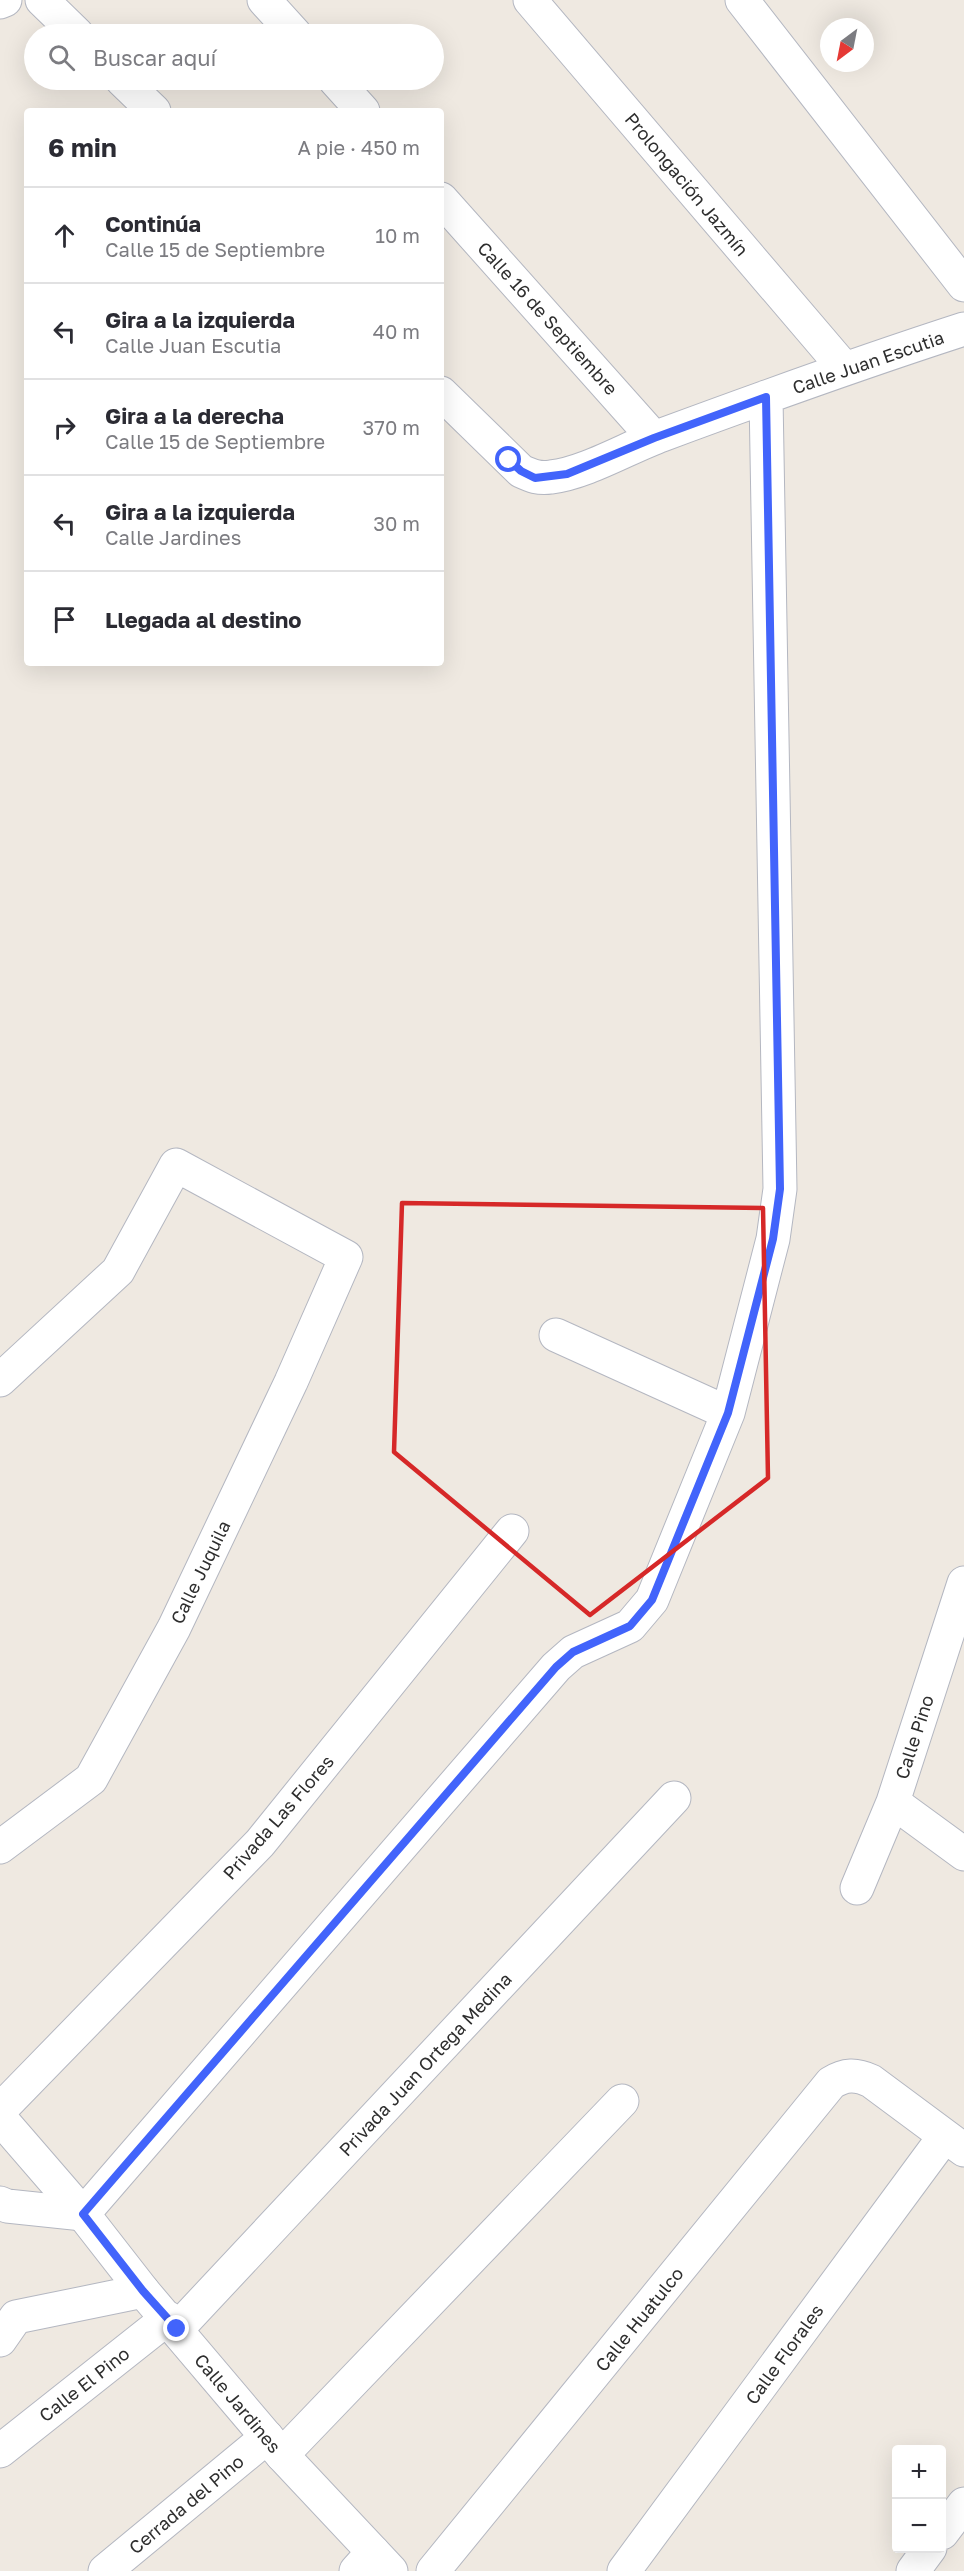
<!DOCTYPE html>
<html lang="es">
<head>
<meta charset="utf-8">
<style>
  body { margin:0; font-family:"Golos Text",sans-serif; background:#f7f7f7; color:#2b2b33 }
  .controls { position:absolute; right:18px; bottom:18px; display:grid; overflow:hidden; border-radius:6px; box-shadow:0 6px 24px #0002 }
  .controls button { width:54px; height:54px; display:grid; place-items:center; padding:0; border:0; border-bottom:2px solid #e1e1e2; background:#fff; color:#2b2b33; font:30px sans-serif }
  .compass { position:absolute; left:820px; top:18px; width:54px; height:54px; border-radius:50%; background:#fff; box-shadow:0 6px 24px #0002; rotate:212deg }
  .stop { position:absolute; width:18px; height:18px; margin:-14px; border:4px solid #4264fb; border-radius:50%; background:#fff }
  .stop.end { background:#4264fb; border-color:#fff; box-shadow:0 2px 6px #0008 }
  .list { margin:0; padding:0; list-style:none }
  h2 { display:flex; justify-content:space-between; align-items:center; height:78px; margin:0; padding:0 24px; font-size:26px }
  h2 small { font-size:20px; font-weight:400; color:#7c7c81 }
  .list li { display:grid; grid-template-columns:39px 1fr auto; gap:18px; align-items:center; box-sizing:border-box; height:96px; padding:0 24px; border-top:2px solid #e1e1e2 }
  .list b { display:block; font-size:22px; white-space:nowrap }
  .list p { margin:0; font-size:20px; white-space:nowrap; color:#7c7c81 }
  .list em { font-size:20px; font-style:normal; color:#7c7c81 }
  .icon { flex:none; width:33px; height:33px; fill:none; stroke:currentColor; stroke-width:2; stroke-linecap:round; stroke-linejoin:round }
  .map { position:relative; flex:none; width:964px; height:2571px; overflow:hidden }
  .search { position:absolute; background:#fff; box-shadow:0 6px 24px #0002; left:24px; top:24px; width:420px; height:66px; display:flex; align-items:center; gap:15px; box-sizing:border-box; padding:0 21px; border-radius:33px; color:#7c7c81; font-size:22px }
  .panel { position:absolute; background:#fff; box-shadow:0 6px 24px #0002; left:24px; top:108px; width:420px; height:558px; border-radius:6px }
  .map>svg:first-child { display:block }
</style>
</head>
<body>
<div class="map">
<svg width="964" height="2571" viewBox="0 0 964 2571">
  <rect width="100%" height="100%" fill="#efe9e1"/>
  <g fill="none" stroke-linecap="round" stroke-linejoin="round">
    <defs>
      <path id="minor" d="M42 0 77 34
        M264 0 295 34
        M530 0 844 368
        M122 80 154 111
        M335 80 363 111
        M441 199 654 438
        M441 393 521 471C532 476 539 479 551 477 586 473 629 447 662 435 762 398 862 362 964 329
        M556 1335 728 1413
        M0 1380 118 1271 176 1165 346 1257 291 1382 174 1628 91 1779 0 1847
        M893 1802 964 1854
        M857 1888 893 1802 964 1583
        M0 2110 260 1843 512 1531
        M0 2203 7 2206 83 2214 556 1667 573 1652 630 1626 652 1600 728 1413 773 1239 780 1189 766 397
        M177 2329 674 1798
        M0 2340 16 2317 143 2291
        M0 2451 168 2318
        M282 2455 622 2101
        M942 2533 964 2504
        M105 2571 267 2437
        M356 2571 373 2552
        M433 2571 831 2083C845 2074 856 2074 871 2081L964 2150
        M624 2571 944 2137
        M913 2571 930 2548"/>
      <path id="tertiary" d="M742 0 964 285"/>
      <path id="secondary" d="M0 2 5 0
        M0 2118 83 2214 143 2291 282 2455 391 2571"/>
    </defs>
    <use href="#minor" stroke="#b4b7c1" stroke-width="35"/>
    <use href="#tertiary" stroke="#b4b7c1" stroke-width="35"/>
    <use href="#secondary" stroke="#b4b7c1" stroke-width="35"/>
    <use href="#minor" stroke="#fff" stroke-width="33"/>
    <use href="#tertiary" stroke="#fff" stroke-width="33"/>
    <use href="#secondary" stroke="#fff" stroke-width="33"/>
  </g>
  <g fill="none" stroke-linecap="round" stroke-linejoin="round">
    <path stroke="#4264fb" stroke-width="8" d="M177 2329 143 2291 83 2214 556 1667 573 1652 630 1626 652 1600 728 1413 773 1239 780 1189 766 397 654 438 567 474 535 478 521 471 509 460"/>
  </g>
  <path fill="none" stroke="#d62828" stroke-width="4.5" stroke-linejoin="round" d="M402 1203 763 1208 768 1478 590 1615 394 1452Z"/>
  <g text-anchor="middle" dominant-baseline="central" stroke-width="5" stroke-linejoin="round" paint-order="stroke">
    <g font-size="18" fill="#2e2e2e" stroke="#fff">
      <text transform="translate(687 184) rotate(50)">Prolongación Jazmín</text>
      <text transform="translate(548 318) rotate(48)">Calle 16 de Septiembre</text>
      <text transform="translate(868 362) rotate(-19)">Calle Juan Escutia</text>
      <text transform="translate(200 1572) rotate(-64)">Calle Juquila</text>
      <text transform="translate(914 1737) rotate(-72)">Calle Pino</text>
      <text transform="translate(278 1817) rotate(-49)">Privada Las Flores</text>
      <text transform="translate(425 2064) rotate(-47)">Privada Juan Ortega Medina</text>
      <text transform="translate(639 2319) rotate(-51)">Calle Huatulco</text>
      <text transform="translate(784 2354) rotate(-54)">Calle Florales</text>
      <text transform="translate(84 2384) rotate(-38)">Calle El Pino</text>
      <text transform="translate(238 2403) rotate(50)">Calle Jardines</text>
      <text transform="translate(186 2504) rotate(-40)">Cerrada del Pino</text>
    </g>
  </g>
</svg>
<div class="controls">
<button>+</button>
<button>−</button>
</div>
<svg class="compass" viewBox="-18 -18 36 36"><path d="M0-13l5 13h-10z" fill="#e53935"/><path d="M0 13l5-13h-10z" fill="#7c7c81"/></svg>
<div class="stop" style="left:509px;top:460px"></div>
<div class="stop end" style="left:177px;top:2329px"></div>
<div class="search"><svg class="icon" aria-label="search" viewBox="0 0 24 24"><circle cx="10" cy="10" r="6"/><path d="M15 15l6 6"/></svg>Buscar aquí</div>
<section class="panel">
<h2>6 min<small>A pie · 450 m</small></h2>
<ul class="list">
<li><svg class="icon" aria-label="ahead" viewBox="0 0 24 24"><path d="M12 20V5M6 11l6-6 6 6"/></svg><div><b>Continúa</b><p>Calle 15 de Septiembre</p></div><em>10 m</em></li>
<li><svg class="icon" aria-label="left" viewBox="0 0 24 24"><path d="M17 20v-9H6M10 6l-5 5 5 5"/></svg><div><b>Gira a la izquierda</b><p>Calle Juan Escutia</p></div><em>40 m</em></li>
<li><svg class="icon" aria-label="right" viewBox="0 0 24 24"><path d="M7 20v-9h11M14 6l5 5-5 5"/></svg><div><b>Gira a la derecha</b><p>Calle 15 de Septiembre</p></div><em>370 m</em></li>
<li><svg class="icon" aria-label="left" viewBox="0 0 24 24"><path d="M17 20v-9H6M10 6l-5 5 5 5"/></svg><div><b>Gira a la izquierda</b><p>Calle Jardines</p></div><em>30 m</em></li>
<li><svg class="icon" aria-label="arrive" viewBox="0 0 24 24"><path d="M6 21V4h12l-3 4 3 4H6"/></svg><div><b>Llegada al destino</b></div></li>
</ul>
</section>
</div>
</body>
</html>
